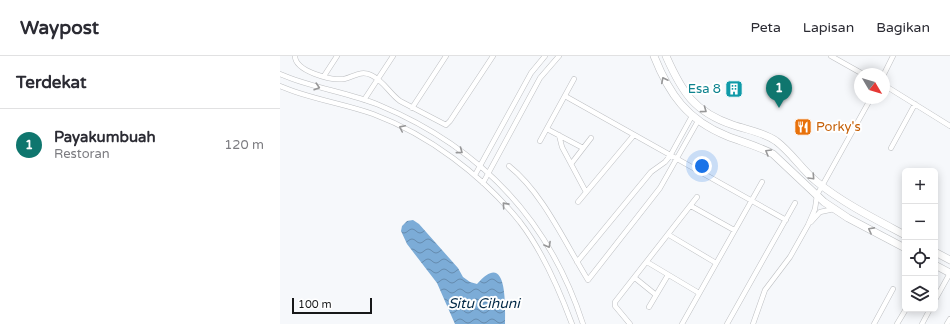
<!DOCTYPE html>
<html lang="id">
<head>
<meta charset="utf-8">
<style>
  body { margin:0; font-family:"Varela Round",sans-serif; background:#f2f2f3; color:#2b2b33 }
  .controls { position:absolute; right:12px; bottom:12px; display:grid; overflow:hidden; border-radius:6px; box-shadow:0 2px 10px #0003 }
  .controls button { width:36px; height:36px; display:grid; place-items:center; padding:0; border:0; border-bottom:1px solid #e1e1e2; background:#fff; color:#2b2b33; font:20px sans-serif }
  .compass { position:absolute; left:574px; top:12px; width:36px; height:36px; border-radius:50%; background:#fff; box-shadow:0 2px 10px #0003; rotate:128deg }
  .scale { position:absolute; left:12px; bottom:10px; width:80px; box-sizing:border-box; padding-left:4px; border:2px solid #171819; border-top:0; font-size:11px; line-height:14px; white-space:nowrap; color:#171819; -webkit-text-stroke:3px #fff; paint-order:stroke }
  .you { position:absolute; left:422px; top:110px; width:14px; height:14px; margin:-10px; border:3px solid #fff; border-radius:50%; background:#1a73e8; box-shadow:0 0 0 6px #1a73e833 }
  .badge { display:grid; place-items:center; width:26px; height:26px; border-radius:50%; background:#0f766e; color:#fff; font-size:13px; font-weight:700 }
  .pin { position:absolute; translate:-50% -33px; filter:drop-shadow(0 1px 2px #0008) }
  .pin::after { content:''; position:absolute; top:21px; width:14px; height:12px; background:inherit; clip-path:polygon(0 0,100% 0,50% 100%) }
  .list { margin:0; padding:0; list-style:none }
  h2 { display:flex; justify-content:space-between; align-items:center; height:52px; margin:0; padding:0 16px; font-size:17px }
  h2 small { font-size:13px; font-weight:400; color:#7c7c81 }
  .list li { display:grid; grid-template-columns:26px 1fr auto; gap:12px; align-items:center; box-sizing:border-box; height:72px; padding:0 16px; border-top:1px solid #e1e1e2 }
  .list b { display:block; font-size:15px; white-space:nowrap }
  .list p { margin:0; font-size:13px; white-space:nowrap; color:#7c7c81 }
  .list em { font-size:13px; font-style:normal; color:#7c7c81 }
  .icon { flex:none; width:22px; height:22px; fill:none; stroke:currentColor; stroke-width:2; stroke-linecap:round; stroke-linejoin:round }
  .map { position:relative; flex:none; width:670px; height:268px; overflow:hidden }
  header { display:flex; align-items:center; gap:24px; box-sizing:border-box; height:56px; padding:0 20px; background:#fff; border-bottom:1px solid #e1e1e2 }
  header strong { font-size:19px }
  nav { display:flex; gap:22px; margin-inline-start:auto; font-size:14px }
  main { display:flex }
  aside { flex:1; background:#fff }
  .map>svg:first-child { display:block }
</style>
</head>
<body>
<header>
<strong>Waypost</strong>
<nav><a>Peta</a><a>Lapisan</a><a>Bagikan</a></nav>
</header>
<main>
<aside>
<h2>Terdekat<small></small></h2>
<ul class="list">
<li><span class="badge">1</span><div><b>Payakumbuah</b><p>Restoran</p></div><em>120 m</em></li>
</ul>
</aside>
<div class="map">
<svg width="670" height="268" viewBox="0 0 670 268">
  <defs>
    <pattern id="water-waves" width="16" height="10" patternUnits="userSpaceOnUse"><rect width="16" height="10" fill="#7cacd7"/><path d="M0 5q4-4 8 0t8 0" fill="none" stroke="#658bae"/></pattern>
  </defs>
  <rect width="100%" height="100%" fill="#f6f8fb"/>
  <path fill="url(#water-waves)" d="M133 164 139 168 178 212 183 221 190 226 197 228C228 192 225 250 225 268H175L157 227 127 188 121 175 122 170 127 165Z"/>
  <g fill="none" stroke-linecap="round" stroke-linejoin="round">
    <defs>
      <path id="minor" d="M15 0C15 15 51 25 64 23 73 21 81 14 91 19 104 25 109 37 120 45L166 69 170 65 213 0
        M551 0 583 18
        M0 18C32 32 67 36 99 49 200 91 269 163 303 268
        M604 18 613 0
        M44 20 57 0
        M604 29 670 70
        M0 30C30 43 62 47 93 58 149 79 202 119 240 166 263 196 279 233 292 268
        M285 40 506 164
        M84 44 113 0
        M132 52 166 0
        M267 73 303 92
        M279 79 282 91 306 136
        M260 85 294 23
        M611 92 635 48
        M291 108 311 82
        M229 110C263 137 285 187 308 224L380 132 418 65
        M195 119 251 17 265 0
        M203 127 260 22 279 0
        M298 146 354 79
        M411 150 454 174
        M531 166 540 156 554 153
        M389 179 436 207
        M297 206 371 116 385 106 390 100 412 60
        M367 206 419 237
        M355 222 376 239
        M655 244 670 217
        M369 251 388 219
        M350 268 335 250V246L417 141
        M402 268 482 126
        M447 268 515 147
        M473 268 485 234 510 201 528 169 535 153 537 139 591 42
        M594 268 613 233
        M617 268 626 253
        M642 268 650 253
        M667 268 670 263"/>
      <path id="primary" d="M374 0C389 38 407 64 447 80 462 86 478 90 493 98L544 146 568 162 625 192
        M386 0C402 36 414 56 453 69 468 74 483 76 496 85 512 97 522 114 537 126 563 147 595 163 625 179
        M655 196 670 204
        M655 209 670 217"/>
    </defs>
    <use href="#minor" stroke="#bdbfc2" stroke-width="5.5"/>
    <use href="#primary" stroke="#bdbfc2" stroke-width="8"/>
    <use href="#minor" stroke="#fff" stroke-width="4.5"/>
    <use href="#primary" stroke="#fff" stroke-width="7"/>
  </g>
  <defs><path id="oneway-chevron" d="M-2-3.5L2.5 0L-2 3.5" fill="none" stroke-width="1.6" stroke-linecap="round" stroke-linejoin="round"/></defs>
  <g stroke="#979798">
    <use href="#oneway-chevron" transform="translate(384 24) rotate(-117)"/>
    <use href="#oneway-chevron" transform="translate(37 31) rotate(17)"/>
    <use href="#oneway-chevron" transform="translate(424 54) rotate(36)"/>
    <use href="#oneway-chevron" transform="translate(122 72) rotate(-154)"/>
    <use href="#oneway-chevron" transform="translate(180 95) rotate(36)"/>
    <use href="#oneway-chevron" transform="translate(488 96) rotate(-150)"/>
    <use href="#oneway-chevron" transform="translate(532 121) rotate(47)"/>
    <use href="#oneway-chevron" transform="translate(225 149) rotate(-132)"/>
    <use href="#oneway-chevron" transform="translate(591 174) rotate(-152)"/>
    <use href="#oneway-chevron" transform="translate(268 189) rotate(61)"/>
  </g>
  <defs>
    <symbol id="building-square" viewBox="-11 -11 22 22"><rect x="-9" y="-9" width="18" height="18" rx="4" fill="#0f9aa8" stroke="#fff"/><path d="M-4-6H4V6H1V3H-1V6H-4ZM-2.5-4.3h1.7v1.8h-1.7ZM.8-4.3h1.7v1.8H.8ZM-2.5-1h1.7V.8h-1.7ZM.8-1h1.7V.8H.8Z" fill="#fff"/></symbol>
    <symbol id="restaurant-square" viewBox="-11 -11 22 22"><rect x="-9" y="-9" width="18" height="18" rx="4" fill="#e8710a" stroke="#fff"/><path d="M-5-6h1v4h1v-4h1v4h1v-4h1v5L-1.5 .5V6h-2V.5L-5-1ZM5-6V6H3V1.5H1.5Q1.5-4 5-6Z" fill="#fff"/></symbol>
  </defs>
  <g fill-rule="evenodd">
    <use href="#building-square" x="444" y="23" width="20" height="20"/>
    <use href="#restaurant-square" x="513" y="61" width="20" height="20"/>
  </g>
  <g text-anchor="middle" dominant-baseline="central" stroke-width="4" stroke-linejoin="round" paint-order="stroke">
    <g font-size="13" fill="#0d838f" stroke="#fff" text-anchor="end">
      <text x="441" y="33">Esa 8</text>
    </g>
    <g font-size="13" fill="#c56008" stroke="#fff" text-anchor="start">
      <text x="536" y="71">Porky's</text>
    </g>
    <g font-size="14" font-style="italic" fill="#052b48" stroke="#fff">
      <text x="204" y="247">Situ Cihuni</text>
    </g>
  </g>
</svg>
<div class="controls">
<button>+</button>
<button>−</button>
<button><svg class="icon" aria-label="locate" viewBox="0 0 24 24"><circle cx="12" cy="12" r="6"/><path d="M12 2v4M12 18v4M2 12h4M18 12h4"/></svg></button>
<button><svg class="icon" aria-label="layers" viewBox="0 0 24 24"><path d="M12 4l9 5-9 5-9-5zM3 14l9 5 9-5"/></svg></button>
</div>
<svg class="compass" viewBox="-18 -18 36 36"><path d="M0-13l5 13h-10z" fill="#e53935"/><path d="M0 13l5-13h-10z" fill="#7c7c81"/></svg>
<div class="scale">100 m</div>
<div class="you"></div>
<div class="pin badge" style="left:499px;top:52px">1</div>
</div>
</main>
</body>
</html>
